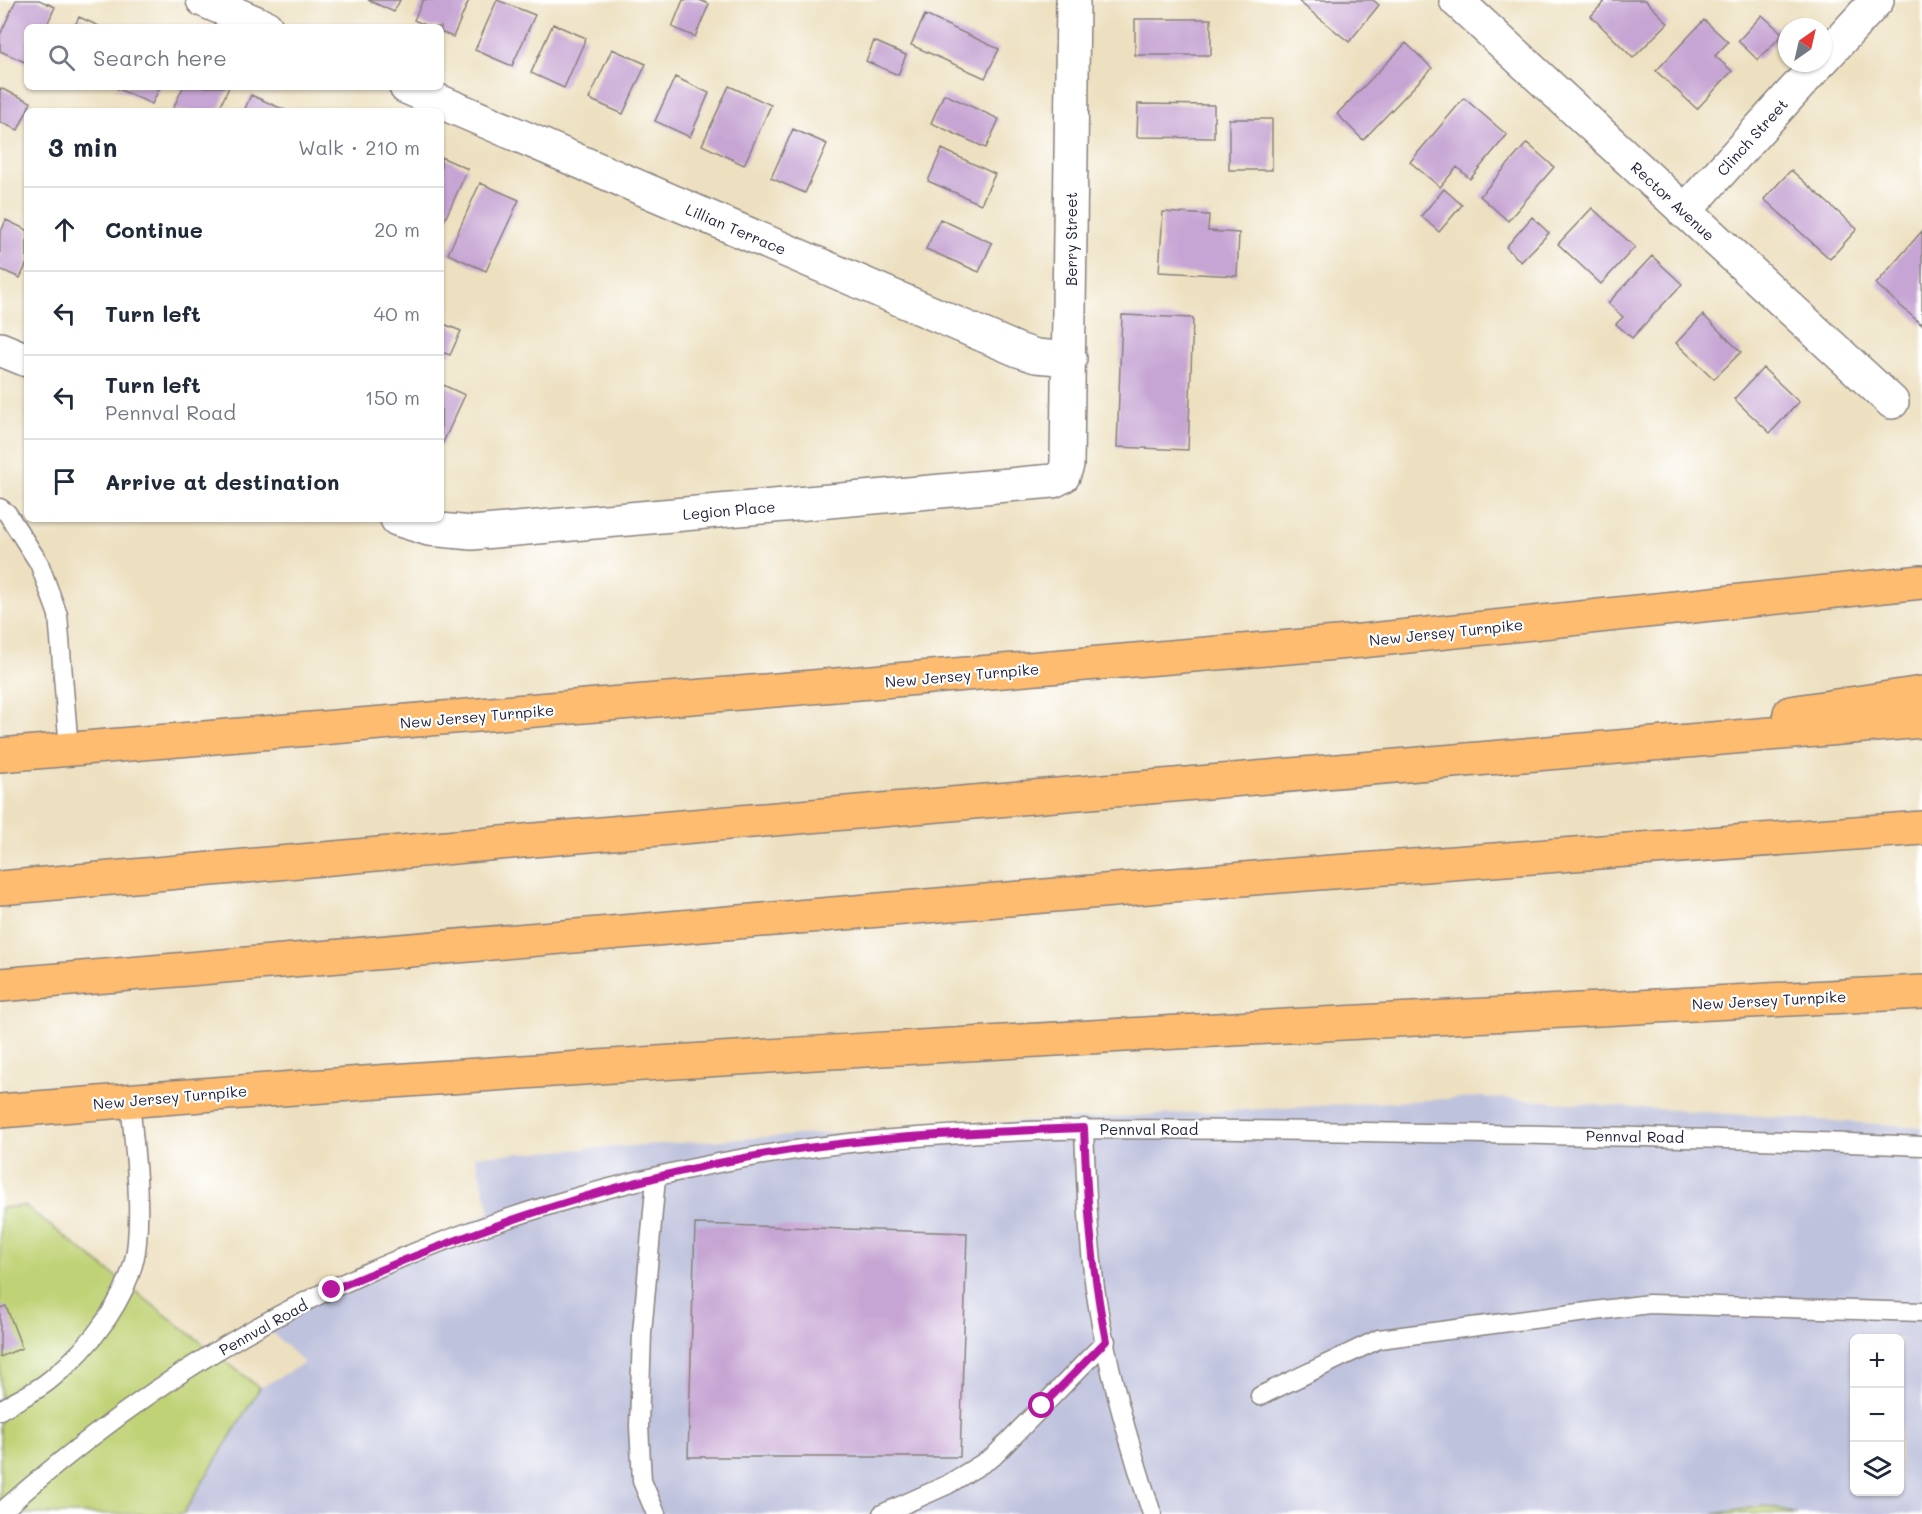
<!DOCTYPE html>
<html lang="en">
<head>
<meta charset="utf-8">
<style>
  body { margin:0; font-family:Mali,sans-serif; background:#f6f6f7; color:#1f2937 }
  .controls { position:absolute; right:18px; bottom:18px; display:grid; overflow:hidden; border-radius:9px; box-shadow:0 2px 4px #0004 }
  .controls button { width:54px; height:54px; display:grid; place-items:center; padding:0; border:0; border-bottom:2px solid #e0e1e3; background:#fff; color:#1f2937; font:30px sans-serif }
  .compass { position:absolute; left:1778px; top:18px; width:54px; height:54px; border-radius:50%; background:#fff; box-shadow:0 2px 4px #0004; rotate:34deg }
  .stop { position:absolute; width:18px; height:18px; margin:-14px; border:4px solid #b5179e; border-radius:50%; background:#fff }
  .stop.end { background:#b5179e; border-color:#fff; box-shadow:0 2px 6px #0008 }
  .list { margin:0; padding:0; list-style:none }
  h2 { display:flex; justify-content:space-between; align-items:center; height:78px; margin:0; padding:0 24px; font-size:26px }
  h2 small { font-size:20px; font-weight:400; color:#747a83 }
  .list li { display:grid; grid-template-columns:39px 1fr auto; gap:18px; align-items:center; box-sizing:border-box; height:84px; padding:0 24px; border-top:2px solid #e0e1e3 }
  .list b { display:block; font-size:22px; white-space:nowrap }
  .list p { margin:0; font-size:20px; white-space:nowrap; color:#747a83 }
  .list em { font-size:20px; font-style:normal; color:#747a83 }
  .icon { flex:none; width:33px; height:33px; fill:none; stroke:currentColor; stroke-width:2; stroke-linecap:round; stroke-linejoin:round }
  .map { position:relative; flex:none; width:1922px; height:1514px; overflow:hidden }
  .search { position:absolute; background:#fff; box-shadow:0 2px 4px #0004; left:24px; top:24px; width:420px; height:66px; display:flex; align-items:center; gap:15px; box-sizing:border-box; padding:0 21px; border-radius:9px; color:#747a83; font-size:22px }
  .panel { position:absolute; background:#fff; box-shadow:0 2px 4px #0004; left:24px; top:108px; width:420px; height:414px; border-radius:9px }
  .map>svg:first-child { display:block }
</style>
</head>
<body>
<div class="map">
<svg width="1922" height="1514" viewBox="0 0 1922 1514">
  <rect width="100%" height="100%" fill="#fff"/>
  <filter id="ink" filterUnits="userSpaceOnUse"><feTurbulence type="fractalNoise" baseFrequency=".0167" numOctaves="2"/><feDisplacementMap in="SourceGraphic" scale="12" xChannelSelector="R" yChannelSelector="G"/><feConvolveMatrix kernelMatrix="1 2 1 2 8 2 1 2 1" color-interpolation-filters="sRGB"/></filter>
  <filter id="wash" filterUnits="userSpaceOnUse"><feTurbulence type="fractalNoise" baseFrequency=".008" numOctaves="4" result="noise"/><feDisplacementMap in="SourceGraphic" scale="24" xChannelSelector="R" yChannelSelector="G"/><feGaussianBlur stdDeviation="1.35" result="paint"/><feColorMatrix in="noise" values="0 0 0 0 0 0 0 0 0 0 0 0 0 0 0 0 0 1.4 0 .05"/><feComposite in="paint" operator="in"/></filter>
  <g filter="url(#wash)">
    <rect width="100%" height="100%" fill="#ede0c0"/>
    <path fill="#bfc2dd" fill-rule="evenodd" d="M1481 1097 1922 1127V1514H1797L1764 1506 1714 1514H183L260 1388 304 1363 266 1327 490 1212 475 1156 861 1131ZM1854 1338H1900V1492H1854Z"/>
    <path fill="#bfd275" stroke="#707a58" stroke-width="1.5" d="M25 1206 260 1388 183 1514H0V1208Z
      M1764 1506 1797 1514H1714Z"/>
    <g id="blocks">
      <path fill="#c6a4d3" d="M16 0H39L55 7 46 27H27V63L0 51V35Z
        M368 0H400L394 12Z
        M423 0H469L453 37 441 32V27H430L414 20Z
        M497 0 535 15 512 66 475 50Z
        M683 0H699L709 4 695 37 672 27Z
        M1297 0H1373L1379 5 1349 42Z
        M1606 0H1645L1668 23 1633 58 1591 16Z
        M925 15 999 49 985 78 911 45Z
        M1762 15 1783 34 1758 60 1738 41Z
        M79 17 101 27H74Z
        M1135 19H1211V55H1135Z
        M1704 20 1728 42 1715 56 1732 71 1697 109 1656 71Z
        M553 24 586 38 564 88 531 73Z
        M874 41 906 55 898 75 866 61Z
        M1406 43 1432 68 1363 140 1337 114Z
        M612 49 646 64 623 114 589 99Z
        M675 77 709 93 690 137 655 121Z
        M729 86 771 105 744 165 702 145Z
        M114 87H160L152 104Z
        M183 87H229L218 111H172Z
        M0 88 31 102 18 130 0 122Z
        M944 94 999 119 986 148 931 123Z
        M251 95 287 111H244Z
        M1464 98 1507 135 1470 179 1457 167 1440 187 1410 162Z
        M1138 104 1214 105V138L1137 137Z
        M1229 119H1272V170H1229Z
        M793 129 827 144 805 193 771 178Z
        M1527 143 1554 167 1508 221 1480 196Z
        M942 149 995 174 981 204 928 181Z
        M441 157 468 169 441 228Z
        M1791 170 1857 229 1830 259 1764 199Z
        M480 183 519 200 486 271 448 254Z
        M1444 189 1462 205 1439 232 1421 216Z
        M1592 208 1635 247 1601 284 1558 244Z
        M1163 212 1209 215 1208 231 1239 233 1237 276 1159 272Z
        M1532 217 1549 233 1521 262 1506 247Z
        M940 219 992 243 979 272 926 249Z
        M6 220 27 230V263L20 278 0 269V234Z
        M1922 231V325L1876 284Z
        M1652 256 1682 284 1632 338 1616 324 1623 317 1608 303Z
        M1122 315 1193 318 1188 450 1117 447Z
        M1703 315 1741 352 1714 379 1676 343Z
        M441 323 461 331 450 355 441 352Z
        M1763 368 1799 402 1770 433 1734 399Z
        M441 384 465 395 441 447Z
        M695 1224 967 1233 960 1457H688Z
        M6 1306 22 1348 0 1357V1308Z"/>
    </g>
  </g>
  <g filter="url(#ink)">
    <use href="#blocks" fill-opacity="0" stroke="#88817e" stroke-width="1.5"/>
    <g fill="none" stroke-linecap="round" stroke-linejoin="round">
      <defs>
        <path id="lane" d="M0 508 7 513 39 563 58 615 69 749
          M1084 1128C1086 1182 1088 1235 1095 1288 1106 1365 1128 1440 1152 1514
          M1260 1396 1379 1339 1649 1304 1922 1312
          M0 1410C17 1400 36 1392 51 1379 90 1348 133 1294 137 1242 141 1195 134 1147 130 1100
          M0 1513C75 1446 158 1384 245 1334 430 1228 668 1159 880 1140 1042 1125 1203 1129 1365 1132 1551 1135 1737 1138 1922 1146
          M656 1514 642 1481 639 1426 642 1333 656 1178
          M882 1514 947 1485 993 1457 1106 1341"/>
        <path id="street" d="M203 0 266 27
          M1456 0 1892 402
          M1823 59 1877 0
          M406 87 1018 350 1036 356 1070 359
          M1684 212 1819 63
          M0 349 27 360
          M397 519 429 529 472 533 1053 481 1063 476 1067 465 1073 0"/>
        <path id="highway" d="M1790 713 1922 693
          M0 755 1361 641 1922 582
          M0 888 623 832 1922 721
          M0 985 1279 876 1922 828
          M0 1111C640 1058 1281 1026 1922 992"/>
      </defs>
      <use href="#lane" stroke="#88817e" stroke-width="21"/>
      <use href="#street" stroke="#88817e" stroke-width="36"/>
      <use href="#highway" stroke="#88817e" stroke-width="36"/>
      <use href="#lane" stroke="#fff" stroke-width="18"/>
      <use href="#street" stroke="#fff" stroke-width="33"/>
      <use href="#highway" stroke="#fdbc70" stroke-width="33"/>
    </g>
  </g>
  <g fill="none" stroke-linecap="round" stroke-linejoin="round" filter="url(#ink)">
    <path stroke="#b5179e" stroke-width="8" d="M332 1290C474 1229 620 1178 773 1153 876 1136 980 1132 1084 1128 1087 1200 1092 1271 1106 1341L1042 1406"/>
  </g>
  <g text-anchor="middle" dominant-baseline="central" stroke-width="4.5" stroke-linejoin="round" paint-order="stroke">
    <g font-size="15" fill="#22223b" stroke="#fff">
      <text transform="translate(1752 137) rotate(-48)">Clinch Street</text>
      <text transform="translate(1673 201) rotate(43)">Rector Avenue</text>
      <text transform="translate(736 229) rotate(23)">Lillian Terrace</text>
      <text transform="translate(1071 239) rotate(-90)">Berry Street</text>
      <text transform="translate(729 510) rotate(-5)">Legion Place</text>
      <text transform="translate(1446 632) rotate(-6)">New Jersey Turnpike</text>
      <text transform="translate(962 675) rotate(-5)">New Jersey Turnpike</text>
      <text transform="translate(477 716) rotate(-5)">New Jersey Turnpike</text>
      <text transform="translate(1769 1000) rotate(-3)">New Jersey Turnpike</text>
      <text transform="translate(170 1097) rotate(-5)">New Jersey Turnpike</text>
      <text x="1149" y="1129">Pennval Road</text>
      <text transform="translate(1635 1136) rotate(1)">Pennval Road</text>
      <text transform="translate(263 1327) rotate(-29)">Pennval Road</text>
    </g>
  </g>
</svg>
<div class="controls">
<button>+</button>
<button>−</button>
<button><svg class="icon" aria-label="layers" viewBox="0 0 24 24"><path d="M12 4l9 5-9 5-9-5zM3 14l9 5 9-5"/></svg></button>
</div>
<svg class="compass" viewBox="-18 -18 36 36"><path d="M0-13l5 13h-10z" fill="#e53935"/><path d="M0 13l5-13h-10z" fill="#747a83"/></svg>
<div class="stop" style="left:1042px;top:1406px"></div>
<div class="stop end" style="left:332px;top:1290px"></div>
<div class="search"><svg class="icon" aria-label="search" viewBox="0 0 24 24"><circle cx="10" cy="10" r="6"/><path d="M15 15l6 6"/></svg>Search here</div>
<section class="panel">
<h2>3 min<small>Walk · 210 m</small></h2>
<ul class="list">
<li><svg class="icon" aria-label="ahead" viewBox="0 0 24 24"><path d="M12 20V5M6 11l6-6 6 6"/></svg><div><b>Continue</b></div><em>20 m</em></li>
<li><svg class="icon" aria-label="left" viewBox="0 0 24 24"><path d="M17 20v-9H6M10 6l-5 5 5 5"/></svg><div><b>Turn left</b></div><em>40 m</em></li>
<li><svg class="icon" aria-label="left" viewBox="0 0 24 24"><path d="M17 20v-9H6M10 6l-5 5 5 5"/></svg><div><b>Turn left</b><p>Pennval Road</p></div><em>150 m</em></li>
<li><svg class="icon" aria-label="arrive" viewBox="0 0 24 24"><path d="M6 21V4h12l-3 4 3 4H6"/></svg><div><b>Arrive at destination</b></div></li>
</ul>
</section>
</div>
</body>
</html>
